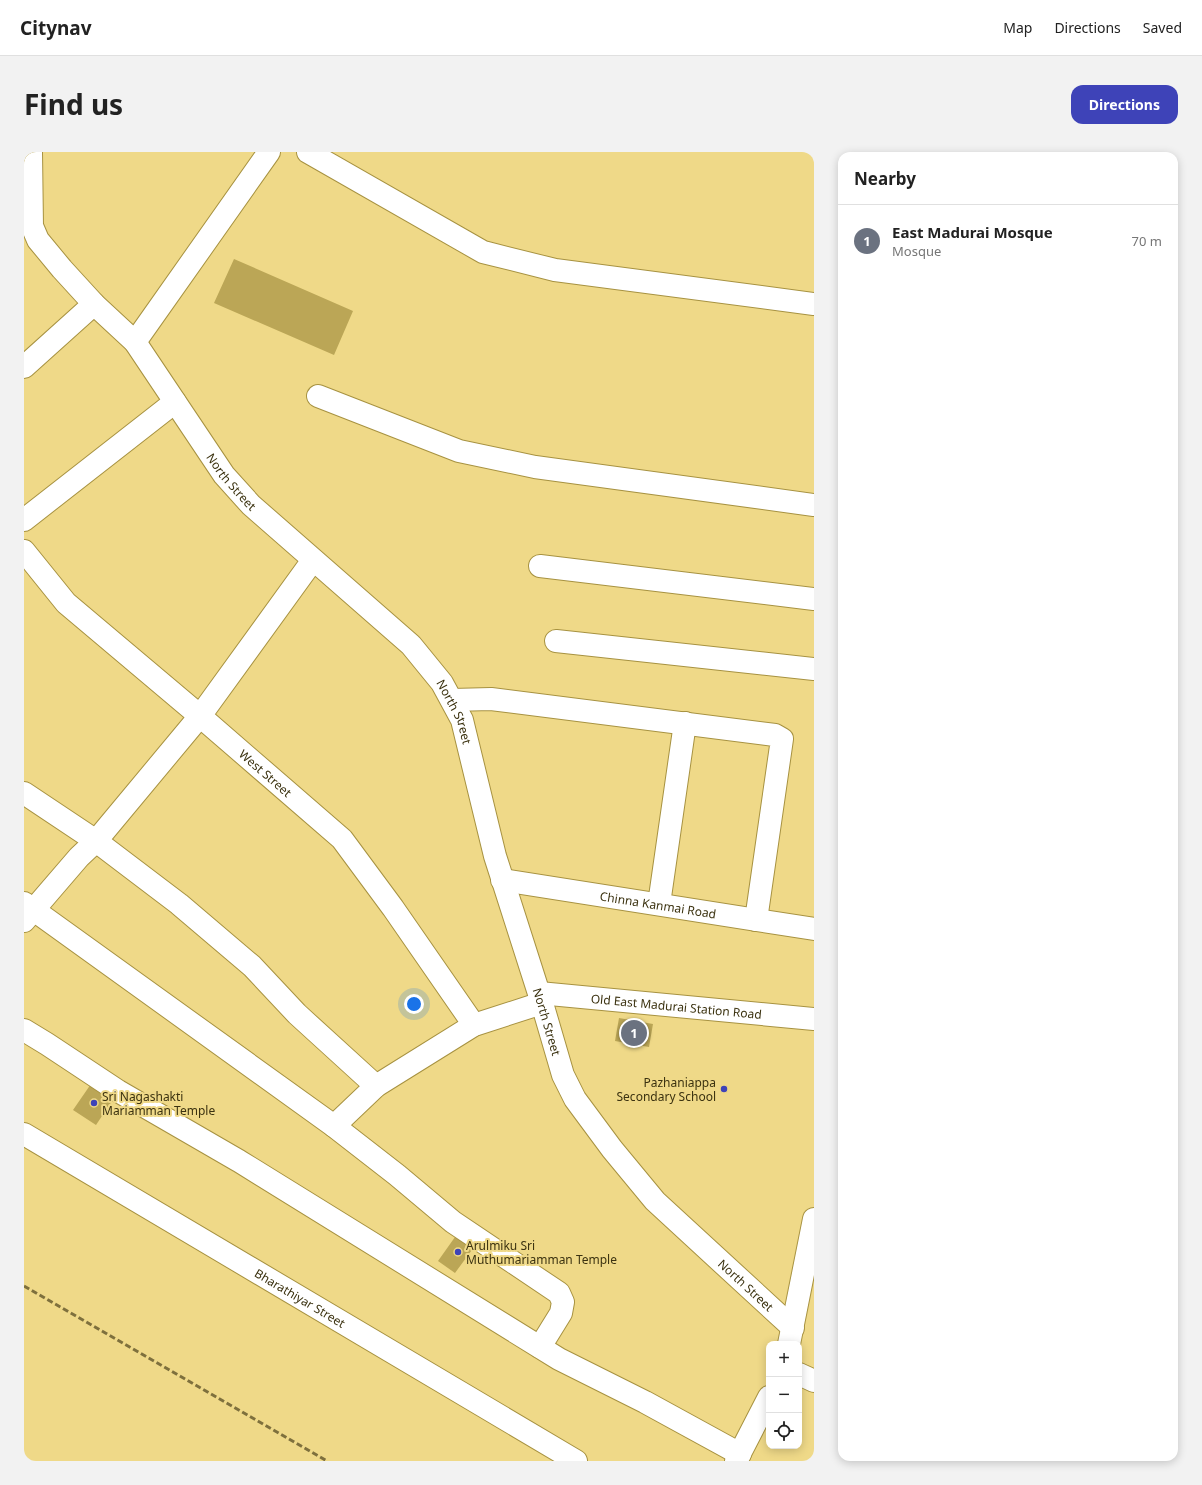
<!DOCTYPE html>
<html lang="en">
<head>
<meta charset="utf-8">
<style>
  body { margin:0; font-family:"Noto Sans",sans-serif; background:#f2f2f2; color:#222 }
  .controls { position:absolute; right:12px; bottom:12px; display:grid; overflow:hidden; border-radius:8px; box-shadow:0 2px 10px #0003 }
  .controls button { width:36px; height:36px; display:grid; place-items:center; padding:0; border:0; border-bottom:1px solid #e0e0e0; background:#fff; color:#222; font:20px sans-serif }
  .you { position:absolute; left:390px; top:852px; width:14px; height:14px; margin:-10px; border:3px solid #fff; border-radius:50%; background:#1a73e8; box-shadow:0 0 0 6px #1a73e833 }
  .badge { display:grid; place-items:center; width:26px; height:26px; border-radius:50%; background:#3e43b8; color:#fff; font-size:13px; font-weight:700 }
  .pin { position:absolute; translate:-50% -50%; border:2px solid #fff; box-shadow:0 1px 4px #0006 }
  .list { margin:0; padding:0; list-style:none }
  h2 { display:flex; justify-content:space-between; align-items:center; height:52px; margin:0; padding:0 16px; font-size:17px }
  h2 small { font-size:13px; font-weight:400; color:#767676 }
  .list li { display:grid; grid-template-columns:26px 1fr auto; gap:12px; align-items:center; box-sizing:border-box; height:72px; padding:0 16px; border-top:1px solid #e0e0e0 }
  .list b { display:block; font-size:15px; white-space:nowrap }
  .list p { margin:0; font-size:13px; white-space:nowrap; color:#767676 }
  .list em { font-size:13px; font-style:normal; color:#767676 }
  .icon { flex:none; width:22px; height:22px; fill:none; stroke:currentColor; stroke-width:2; stroke-linecap:round; stroke-linejoin:round }
  .map { position:relative; flex:none; width:790px; height:1309px; overflow:hidden; border-radius:12px }
  header { display:flex; align-items:center; gap:24px; box-sizing:border-box; height:56px; padding:0 20px; background:#fff; border-bottom:1px solid #e0e0e0 }
  header strong { font-size:19px }
  nav { display:flex; gap:22px; margin-inline-start:auto; font-size:14px }
  .intro { display:flex; align-items:center; justify-content:space-between; box-sizing:border-box; height:96px; padding:0 24px }
  h1 { margin:0; font-size:28px }
  .button { padding:10px 18px; border-radius:12px; background:#3e43b8; color:#fff; font-size:14px; font-weight:700 }
  main { display:flex; gap:24px; padding:0 24px }
  aside { flex:1; background:#fff; border-radius:12px; box-shadow:0 2px 10px #0003 }
  .map>svg:first-child { display:block }
</style>
</head>
<body>
<header>
<strong>Citynav</strong>
<nav><a>Map</a><a>Directions</a><a>Saved</a></nav>
</header>
<div class="intro"><h1>Find us</h1><a class="button">Directions</a></div>
<main>
<div class="map">
<svg width="790" height="1309" viewBox="0 0 790 1309">
  <rect width="100%" height="100%" fill="#efd988"/>
  <path fill="#bba656" d="M210 107 329 159 310 203 190 151Z
    M595 866 629 872 625 895 591 889Z
    M69 929 92 943 72 973 49 958Z
    M436 1078 453 1091 431 1121 414 1109Z"/>
  <g fill="none" stroke-linecap="round" stroke-linejoin="round">
    <defs>
      <g id="minor">
        <path id="s1" d="M7 0 8 74 14 88 38 117 70 152 111 190 200 323 227 353 387 493 418 531 438 568 471 704 518 851 539 923 551 947 588 997 631 1049 769 1176"/>
        <path d="M284 0 459 100 531 118 790 152"/>
        <path d="M111 190 245 0"/>
        <path d="M0 215 70 152"/>
        <path d="M294 244 435 299 511 315 790 353"/>
        <path d="M0 368 151 250"/>
        <path id="s2" d="M0 399 42 451 176 564 318 687 369 756 450 873"/>
        <path d="M516 414 790 447"/>
        <path d="M532 489 790 517"/>
        <path d="M428 548 467 547 751 583 758 587 732 768"/>
        <path d="M0 641 72 689 155 752 228 814 273 862 352 934"/>
        <path id="s3" d="M478 728 790 777"/>
        <path d="M0 751 310 974 352 934 450 873 518 851"/>
        <path d="M635 752 661 571"/>
        <path d="M0 769 55 705 72 689 176 564 289 408"/>
        <path id="s4" d="M515 841 790 867"/>
        <path d="M0 878 23 892 94 939 215 1009 535 1207 621 1250 716 1302"/>
        <path d="M310 974 373 1023 429 1070 535 1141 539 1150 537 1161 516 1195"/>
        <path id="s5" d="M0 982 552 1309"/>
        <path d="M765 1192 790 1067"/>
        <path d="M775 1222 790 1229"/>
        <path d="M712 1309 745 1245"/>
      </g>
    </defs>
    <use href="#minor" stroke="#a79241" stroke-width="24"/>
    <use href="#minor" stroke="#fff" stroke-width="22"/>
    <path stroke="#7e703d" stroke-width="3" stroke-dasharray="6 3" stroke-linecap="butt" d="M0 1134 303 1309"/>
  </g>
  <g fill="#3e43b8" stroke="#efd988" stroke-width="1.5">
    <circle cx="700" cy="937" r="4"/>
    <circle cx="70" cy="951" r="4"/>
    <circle cx="434" cy="1100" r="4"/>
  </g>
  <g text-anchor="middle" dominant-baseline="central" stroke-width="4" stroke-linejoin="round" paint-order="stroke">
    <g font-size="12" fill="#3b3210" stroke="#efd988">
      <text stroke="none"><textPath href="#s1" startOffset="400">North Street</textPath></text>
      <text stroke="none"><textPath href="#s1" startOffset="724">North Street</textPath></text>
      <text stroke="none"><textPath href="#s2" startOffset="329">West Street</textPath></text>
      <text stroke="none"><textPath href="#s3" startOffset="158">Chinna Kanmai Road</textPath></text>
      <text stroke="none"><textPath href="#s4" startOffset="138">Old East Madurai Station Road</textPath></text>
      <text stroke="none"><textPath href="#s1" startOffset="1048">North Street</textPath></text>
      <text stroke="none"><textPath href="#s1" startOffset="1384">North Street</textPath></text>
      <text stroke="none"><textPath href="#s5" startOffset="321">Bharathiyar Street</textPath></text>
    </g>
    <g font-size="12" fill="#3b3210" stroke="#efd988" text-anchor="start">
      <text x="692" y="930" text-anchor="end">Pazhaniappa<tspan x="692" dy="14">Secondary School</tspan></text>
      <text x="78" y="944">Sri Nagashakti<tspan x="78" dy="14">Mariamman Temple</tspan></text>
      <text x="442" y="1093">Arulmiku Sri<tspan x="442" dy="14">Muthumariamman Temple</tspan></text>
    </g>
  </g>
</svg>
<div class="controls">
<button>+</button>
<button>−</button>
<button><svg class="icon" aria-label="locate" viewBox="0 0 24 24"><circle cx="12" cy="12" r="6"/><path d="M12 2v4M12 18v4M2 12h4M18 12h4"/></svg></button>
</div>
<div class="you"></div>
<div class="pin badge" style="left:610px;top:881px;background:#6b7280">1</div>
</div>
<aside>
<h2>Nearby<small></small></h2>
<ul class="list">
<li><span class="badge" style="background:#6b7280">1</span><div><b>East Madurai Mosque</b><p>Mosque</p></div><em>70 m</em></li>
</ul>
</aside>
</main>
</body>
</html>
